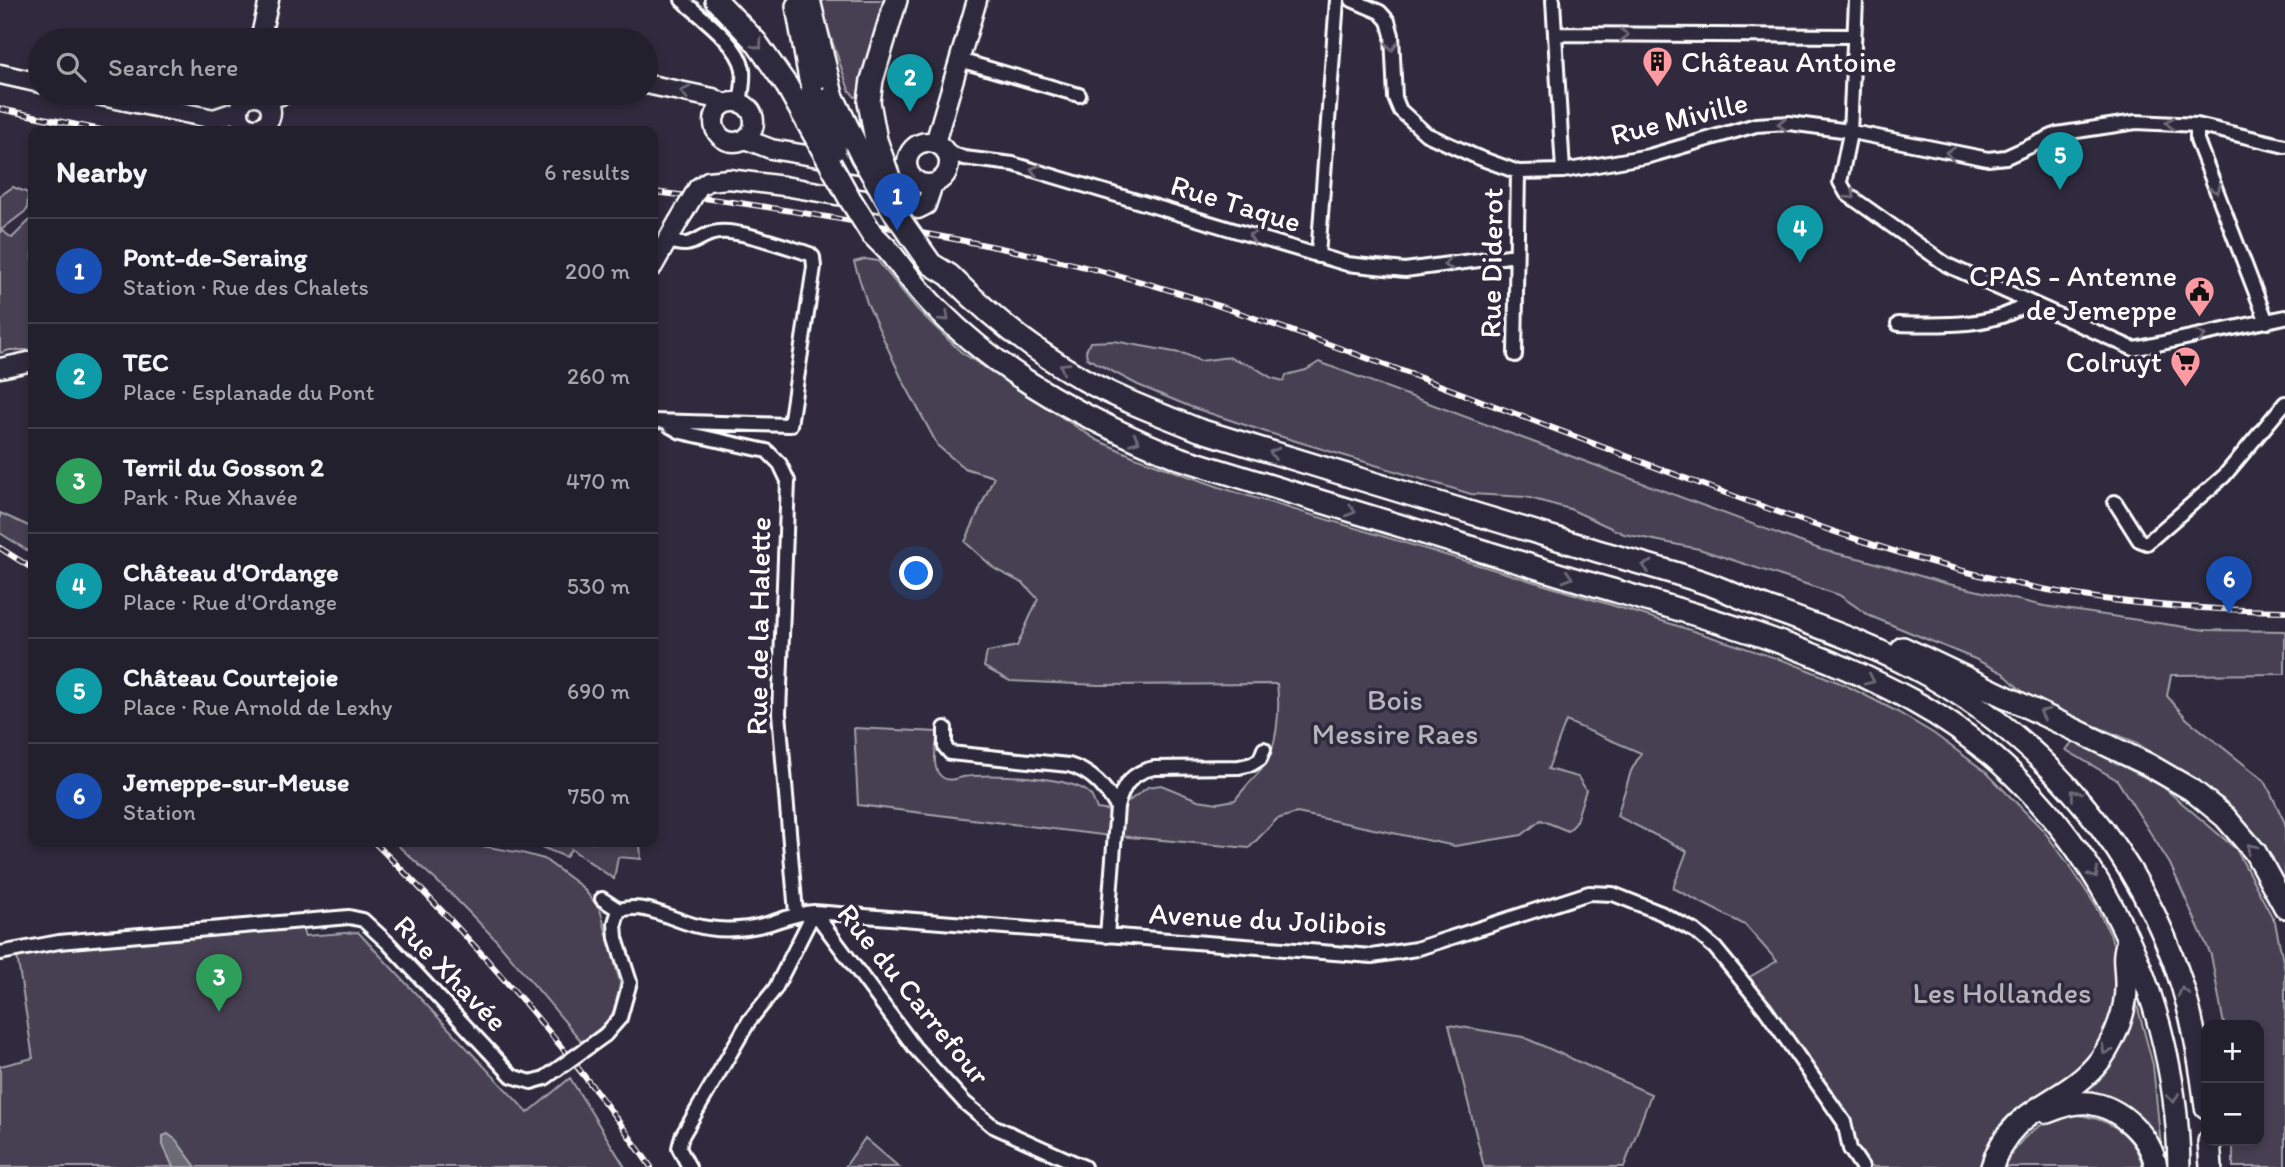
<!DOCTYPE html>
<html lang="en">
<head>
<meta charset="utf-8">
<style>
  body { margin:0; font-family:Itim,sans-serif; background:#2b2836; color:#f1f3f6 }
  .controls { position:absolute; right:21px; bottom:21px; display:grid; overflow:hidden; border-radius:14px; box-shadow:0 4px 10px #0003 }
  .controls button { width:63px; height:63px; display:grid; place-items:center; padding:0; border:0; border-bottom:2px solid #403e4a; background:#23202e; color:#f1f3f6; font:35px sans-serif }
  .you { position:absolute; left:917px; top:574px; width:24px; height:24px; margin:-18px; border:5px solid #fff; border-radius:50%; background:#1a73e8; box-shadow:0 0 0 10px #1a73e833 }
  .badge { display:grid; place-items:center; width:46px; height:46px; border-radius:50%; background:#d93025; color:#fff; font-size:23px; font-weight:700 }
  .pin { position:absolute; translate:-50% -58px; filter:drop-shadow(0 2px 4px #0008) }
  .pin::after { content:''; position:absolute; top:37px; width:24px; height:21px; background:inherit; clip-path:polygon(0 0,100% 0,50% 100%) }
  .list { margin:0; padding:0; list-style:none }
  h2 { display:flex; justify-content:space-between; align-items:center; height:91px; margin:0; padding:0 28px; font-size:30px }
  h2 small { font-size:23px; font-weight:400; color:#a3a3aa }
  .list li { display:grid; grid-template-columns:46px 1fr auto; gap:21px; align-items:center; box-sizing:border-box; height:105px; padding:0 28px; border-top:2px solid #403e4a }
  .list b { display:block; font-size:26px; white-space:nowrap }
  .list p { margin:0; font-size:23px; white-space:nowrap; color:#a3a3aa }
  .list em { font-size:23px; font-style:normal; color:#a3a3aa }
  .icon { flex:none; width:38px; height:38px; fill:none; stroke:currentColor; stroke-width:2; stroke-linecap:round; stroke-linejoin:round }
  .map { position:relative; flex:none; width:2285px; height:1167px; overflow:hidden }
  .search { position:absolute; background:#23202e; box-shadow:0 4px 10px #0003; left:28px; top:28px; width:630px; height:77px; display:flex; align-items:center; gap:18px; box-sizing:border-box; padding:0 24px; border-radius:38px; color:#a3a3aa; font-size:26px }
  .panel { position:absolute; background:#23202e; box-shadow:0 4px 10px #0003; left:28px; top:126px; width:630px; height:721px; border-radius:14px }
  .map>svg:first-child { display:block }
</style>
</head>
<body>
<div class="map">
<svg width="2285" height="1167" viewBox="0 0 2285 1167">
  <rect width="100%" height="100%" fill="#2f2a3d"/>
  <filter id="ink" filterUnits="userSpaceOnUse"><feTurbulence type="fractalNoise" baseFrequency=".0143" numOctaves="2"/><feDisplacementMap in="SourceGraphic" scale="14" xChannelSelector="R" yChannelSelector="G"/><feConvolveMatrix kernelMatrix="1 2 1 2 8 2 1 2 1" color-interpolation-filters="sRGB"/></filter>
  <g filter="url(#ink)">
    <path fill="#464152" stroke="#a2a0a8" stroke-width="2" d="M818 0H888L862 97H855L849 90Z
      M13 187 28 193 27 210 1 230 12 238 33 217V350H10L0 353V196Z
      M865 259 878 261 917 309 961 352 1097 440 1135 457 1222 488 1641 614 1791 663 1845 685 1894 710 1933 733 1986 772 2043 830 2069 865 2094 903 2110 934 2117 956V1007L2097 1054 1988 1167H1866L1746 979 1777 961 1745 925 1673 888 1687 851 1617 816 1631 771 1641 753 1566 721 1548 769 1578 777 1586 790 1575 824 1568 831 1541 820 1522 835 1455 846 1297 813 1277 819 1249 848 1119 836 1122 806 1148 787 1161 785 1198 800 1218 803 1235 800C1243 789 1252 780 1261 770 1278 751 1280 709 1277 684L1099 685 1010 681 984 667 987 652 1017 646 1038 599 1024 584 995 569 965 542 994 477 964 468 938 446 901 377 867 303 854 262Z
      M1114 341 1185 354 1200 361 1229 357 1252 366 1272 378 1284 381 1286 375 1306 370 1319 362 1822 550 1862 559 1944 583 2044 606 2205 630 2285 631V674L2171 675 2167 696 2187 719 2265 781 2285 823V891L2273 858 2223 799 2135 742 2055 710 2026 695 2003 673 1975 659 1870 616 1839 595 1699 549 1624 534 1570 509 1526 497 1471 494 1266 432 1191 407 1138 385 1087 358 1086 351 1090 342Z
      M0 513 33 528V554L0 533Z
      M854 728 938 732C937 743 931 764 939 774 946 783 955 779 963 777 987 773 1073 776 1090 794 1093 798 1095 804 1097 809L1112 811 1110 836 858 805Z
      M2073 741 2162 786 2236 849 2275 922 2285 971V1167H2233V1141H2259V1025H2224L2211 955 2170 864 2117 780 2066 750Z
      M394 842H459L522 853 544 859 582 887 600 909 620 982 618 1001 609 1021 582 1042 497 941 452 895Z
      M529 842H640L641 859 618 857 614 879 571 849 566 857Z
      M302 927 305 936 358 932 528 1113 570 1078 625 1167H0V1066L33 1058 16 949Z
      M2135 997 2153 1065 2163 1167 2152 1139 2076 1097Z
      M1449 1025 1523 1037 1651 1094 1624 1167H1484Z
      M2070 1114C2105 1117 2133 1130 2143 1167H2005C2016 1139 2041 1120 2070 1114Z
      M865 1138 899 1167H845Z"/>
    <path fill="#6d6a77" stroke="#a7a6ad" stroke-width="2" d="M168 1134 176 1140 196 1167H173L163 1145V1136Z"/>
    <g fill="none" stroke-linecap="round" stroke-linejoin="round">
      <defs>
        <path id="street" d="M682 0C701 17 738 43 743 69 744 80 742 92 740 102
          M1352 0 1380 12 1388 21 1392 35 1395 98 1400 110 1426 134 1477 157 1518 172 1563 171 1649 156 1756 125 1789 123 1842 130 1988 159 2006 157 2057 134 2136 122 2197 125 2285 146
          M1553 0 1563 171
          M1856 0 1850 133 1840 182 1847 194 1947 265 2134 349 2285 317
          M1556 34 1853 36
          M959 60 1079 95
          M2197 125V140L2267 322
          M945 151 964 158 1013 164 1347 264 1405 270 1516 255
          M1318 256 1337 0
          M1898 324C1937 325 1997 328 2028 302
          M1515 355 1518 172
          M653 421 790 425 814 267 813 257 810 254C787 247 741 230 719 232 696 234 695 252 668 240
          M668 422 670 426 681 432 767 451 780 464 788 481 779 713 796 913
          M2115 502 2139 540 2147 543 2224 476 2285 403
          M945 728V747L950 753 1069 765C1092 772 1105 787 1117 807L1107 936
          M1117 807C1122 787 1131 772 1154 768L1239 767 1252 764 1260 759 1264 749
          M602 899 619 910
          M619 910C650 901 677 925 708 928 727 931 748 929 767 924 784 919 797 913 814 912L1372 956 1416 949 1589 893 1613 894 1661 913 1695 931 1715 948 1765 1009 1844 1122 1850 1149 1862 1167
          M814 912 915 1048 965 1103 993 1126 1084 1167
          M0 953 59 942 349 917 363 920 388 943 512 1076 531 1082 545 1078
          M605 1035 620 1018 630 982 616 938 615 923 619 910
          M689 1167 679 1148 682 1136 749 1021 775 989 814 912"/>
        <path id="secondary" d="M260 40 269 0
          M0 74 40 83
          M646 84 713 98 724 104
          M87 93 214 119 238 111
          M239 112a16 16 0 1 1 32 0a16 16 0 1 1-32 0Z
          M266 100 287 93
          M714 122a20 20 0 1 1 40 0a20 20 0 1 1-40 0Z
          M745 139 771 149 889 169H908
          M907 163a21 21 0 1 1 42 0a21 21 0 1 1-42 0Z
          M935 143 977 0
          M698 188 708 181 729 179 784 186 918 209 926 205 933 184
          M653 266 678 222
          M0 368 33 361"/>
        <path id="highway" d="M716 0 756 42 787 86
          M809 0 832 95
          M797 6 812 91
          M869 102 872 80 896 0
          M888 250C904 270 920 293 939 311 1007 379 1091 422 1179 458 1310 498 1440 538 1571 578 1686 612 1805 642 1911 700 2079 791 2177 980 2179 1167
          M949 275C989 315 1032 350 1081 378 1118 399 1160 414 1199 430 1329 470 1458 509 1588 548 1630 561 1673 571 1714 586 1732 593 1750 602 1768 608 1823 628 1880 648 1931 677 2049 745 2141 854 2182 985 2194 1024 2201 1066 2206 1107
          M1903 648 2149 765 2192 790 2225 817 2255 852 2285 907
          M2047 1112C2059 1107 2075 1101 2089 1103 2120 1107 2151 1136 2156 1167
          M2209 1141 2211 1167
          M1992 1167C2010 1104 2066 1106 2101 1059 2116 1037 2127 1009 2126 983 2126 963 2122 960 2128 940"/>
      </defs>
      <use href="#street" stroke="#fff" stroke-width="18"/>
      <use href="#secondary" stroke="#fff" stroke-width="23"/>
      <use href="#highway" stroke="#fff" stroke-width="26"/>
      <use href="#street" stroke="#2f2a3d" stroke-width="12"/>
      <use href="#secondary" stroke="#2f2a3d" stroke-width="18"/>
      <use href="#highway" stroke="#2f2a3d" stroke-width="21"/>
      <defs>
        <path id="rail" d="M0 109 106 131
          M653 192C729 200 805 213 880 226 995 245 1108 268 1219 306 1378 359 1534 422 1690 480 1807 523 1925 567 2048 590 2126 605 2205 610 2285 611
          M0 548 33 569
          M374 842C476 942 570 1049 651 1167"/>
      </defs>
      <use href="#rail" stroke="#fff" stroke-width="6"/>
      <use href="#rail" stroke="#2f2a3d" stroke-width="3.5" stroke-dasharray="10" stroke-linecap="butt"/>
      <defs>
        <path id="street-bridge" d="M545 1078 605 1035"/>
        <path id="secondary-bridge" d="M678 222 698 188"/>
        <path id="highway-bridge" d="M787 86 850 199 872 234 888 250
          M812 91 835 149
          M832 95 862 157 893 210 931 264 949 275
          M869 102 876 140 893 189"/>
      </defs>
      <use href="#street-bridge" stroke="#fff" stroke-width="18" stroke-linecap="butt"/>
      <use href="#secondary-bridge" stroke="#fff" stroke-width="23" stroke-linecap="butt"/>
      <use href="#highway-bridge" stroke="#fff" stroke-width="26" stroke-linecap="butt"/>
      <use href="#street-bridge" stroke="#2f2a3d" stroke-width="12"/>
      <use href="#secondary-bridge" stroke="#2f2a3d" stroke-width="18"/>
      <use href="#highway-bridge" stroke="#2f2a3d" stroke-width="21"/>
    </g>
    <defs><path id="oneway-chevron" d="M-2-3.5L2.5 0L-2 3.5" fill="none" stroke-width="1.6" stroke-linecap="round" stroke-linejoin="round" transform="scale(1.75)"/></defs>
    <g stroke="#6d6a77">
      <use href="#oneway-chevron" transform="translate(1624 35)"/>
      <use href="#oneway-chevron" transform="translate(758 45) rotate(52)"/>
      <use href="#oneway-chevron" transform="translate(1392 46) rotate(86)"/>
      <use href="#oneway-chevron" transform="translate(685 92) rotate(-168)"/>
      <use href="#oneway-chevron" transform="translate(2170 123) rotate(-177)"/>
      <use href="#oneway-chevron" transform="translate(1782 124) rotate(179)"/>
      <use href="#oneway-chevron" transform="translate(1950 153) rotate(-169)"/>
      <use href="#oneway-chevron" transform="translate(1035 170) rotate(-164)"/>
      <use href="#oneway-chevron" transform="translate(2216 189) rotate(69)"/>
      <use href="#oneway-chevron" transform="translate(1851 195) rotate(42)"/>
      <use href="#oneway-chevron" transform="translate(1253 236) rotate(-163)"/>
      <use href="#oneway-chevron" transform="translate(1448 264) rotate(171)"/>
      <use href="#oneway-chevron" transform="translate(945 317) rotate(43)"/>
      <use href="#oneway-chevron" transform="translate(2201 336) rotate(-12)"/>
      <use href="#oneway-chevron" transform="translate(1064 367) rotate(-148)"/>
      <use href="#oneway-chevron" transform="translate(1135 440) rotate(22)"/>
      <use href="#oneway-chevron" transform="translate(1274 453) rotate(-163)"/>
      <use href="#oneway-chevron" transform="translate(1351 511) rotate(17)"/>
      <use href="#oneway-chevron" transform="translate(1647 566) rotate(-163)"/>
      <use href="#oneway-chevron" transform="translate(1568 577) rotate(17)"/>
      <use href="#oneway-chevron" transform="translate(1870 680) rotate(25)"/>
      <use href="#oneway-chevron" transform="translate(2044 713) rotate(-154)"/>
      <use href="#oneway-chevron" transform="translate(2075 794) rotate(-129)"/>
      <use href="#oneway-chevron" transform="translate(2251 848) rotate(-128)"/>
      <use href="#oneway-chevron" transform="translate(2094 874) rotate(59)"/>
      <use href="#oneway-chevron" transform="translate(2183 992) rotate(-105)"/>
      <use href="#oneway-chevron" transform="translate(2106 1050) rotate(121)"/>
      <use href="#oneway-chevron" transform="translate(2173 1098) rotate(81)"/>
    </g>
  </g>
  <defs>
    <symbol id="building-pin" viewBox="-11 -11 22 30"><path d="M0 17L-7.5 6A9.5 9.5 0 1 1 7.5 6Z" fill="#ff9aa2" stroke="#2f2a3d"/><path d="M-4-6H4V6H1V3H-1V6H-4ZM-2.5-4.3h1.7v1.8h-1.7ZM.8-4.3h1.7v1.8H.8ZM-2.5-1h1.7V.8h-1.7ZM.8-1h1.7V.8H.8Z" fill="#111"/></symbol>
    <symbol id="civic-pin" viewBox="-11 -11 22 30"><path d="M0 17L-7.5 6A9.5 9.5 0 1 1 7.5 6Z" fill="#ff9aa2" stroke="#2f2a3d"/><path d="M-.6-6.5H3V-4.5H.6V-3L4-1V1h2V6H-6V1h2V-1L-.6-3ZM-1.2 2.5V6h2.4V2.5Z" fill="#111"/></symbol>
    <symbol id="supermarket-pin" viewBox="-11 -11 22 30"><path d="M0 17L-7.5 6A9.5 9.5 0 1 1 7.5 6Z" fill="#ff9aa2" stroke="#2f2a3d"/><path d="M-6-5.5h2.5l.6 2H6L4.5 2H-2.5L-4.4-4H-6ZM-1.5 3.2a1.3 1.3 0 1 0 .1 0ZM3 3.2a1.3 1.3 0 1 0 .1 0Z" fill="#111"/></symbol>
  </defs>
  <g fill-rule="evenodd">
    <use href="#building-pin" x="1640" y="44" width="35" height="47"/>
    <use href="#civic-pin" x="2182" y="274" width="35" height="47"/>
    <use href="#supermarket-pin" x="2168" y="344" width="35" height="47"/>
  </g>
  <g text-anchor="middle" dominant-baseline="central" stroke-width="7" stroke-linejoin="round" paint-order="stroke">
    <g font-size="30" fill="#fff" stroke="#2f2a3d" text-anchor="end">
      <text x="1681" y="61" text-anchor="start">Château Antoine</text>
      <text x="2177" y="275">CPAS - Antenne<tspan x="2177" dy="34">de Jemeppe</tspan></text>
      <text x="2162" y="361">Colruyt</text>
    </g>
    <g font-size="30" fill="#fff" stroke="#2f2a3d">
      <text transform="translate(1679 118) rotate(-14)">Rue Miville</text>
      <text transform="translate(1236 203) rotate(17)">Rue Taque</text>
      <text transform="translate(1491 263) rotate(-89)">Rue Diderot</text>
      <text transform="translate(758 626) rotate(-89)">Rue de la Halette</text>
      <text transform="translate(1268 919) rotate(3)">Avenue du Jolibois</text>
      <text transform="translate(451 973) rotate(46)">Rue Xhavée</text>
      <text transform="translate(914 994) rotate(51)">Rue du Carrefour</text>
    </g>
    <g font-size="30" fill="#b5b3ba" stroke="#2f2a3d">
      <text x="1395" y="699">Bois<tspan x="1395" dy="34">Messire Raes</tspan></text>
      <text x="2002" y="992">Les Hollandes</text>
    </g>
  </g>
</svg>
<div class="controls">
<button>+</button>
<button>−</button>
</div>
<div class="you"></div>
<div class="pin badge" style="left:897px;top:231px;background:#1a4fb4">1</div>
<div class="pin badge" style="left:910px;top:112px;background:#0f9aa8">2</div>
<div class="pin badge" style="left:219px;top:1012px;background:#2e9e5b">3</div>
<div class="pin badge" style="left:1800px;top:263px;background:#0f9aa8">4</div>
<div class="pin badge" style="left:2060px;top:190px;background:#0f9aa8">5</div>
<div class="pin badge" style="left:2229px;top:614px;background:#1a4fb4">6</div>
<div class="search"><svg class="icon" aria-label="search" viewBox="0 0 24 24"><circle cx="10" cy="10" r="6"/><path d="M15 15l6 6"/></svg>Search here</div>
<section class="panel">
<h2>Nearby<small>6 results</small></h2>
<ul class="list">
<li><span class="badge" style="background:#1a4fb4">1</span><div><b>Pont-de-Seraing</b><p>Station · Rue des Chalets</p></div><em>200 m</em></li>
<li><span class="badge" style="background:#0f9aa8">2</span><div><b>TEC</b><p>Place · Esplanade du Pont</p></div><em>260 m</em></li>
<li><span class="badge" style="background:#2e9e5b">3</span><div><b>Terril du Gosson 2</b><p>Park · Rue Xhavée</p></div><em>470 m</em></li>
<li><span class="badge" style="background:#0f9aa8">4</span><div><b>Château d'Ordange</b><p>Place · Rue d'Ordange</p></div><em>530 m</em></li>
<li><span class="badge" style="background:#0f9aa8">5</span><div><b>Château Courtejoie</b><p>Place · Rue Arnold de Lexhy</p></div><em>690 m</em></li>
<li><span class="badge" style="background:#1a4fb4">6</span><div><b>Jemeppe-sur-Meuse</b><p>Station</p></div><em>750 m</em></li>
</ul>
</section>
</div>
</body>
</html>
